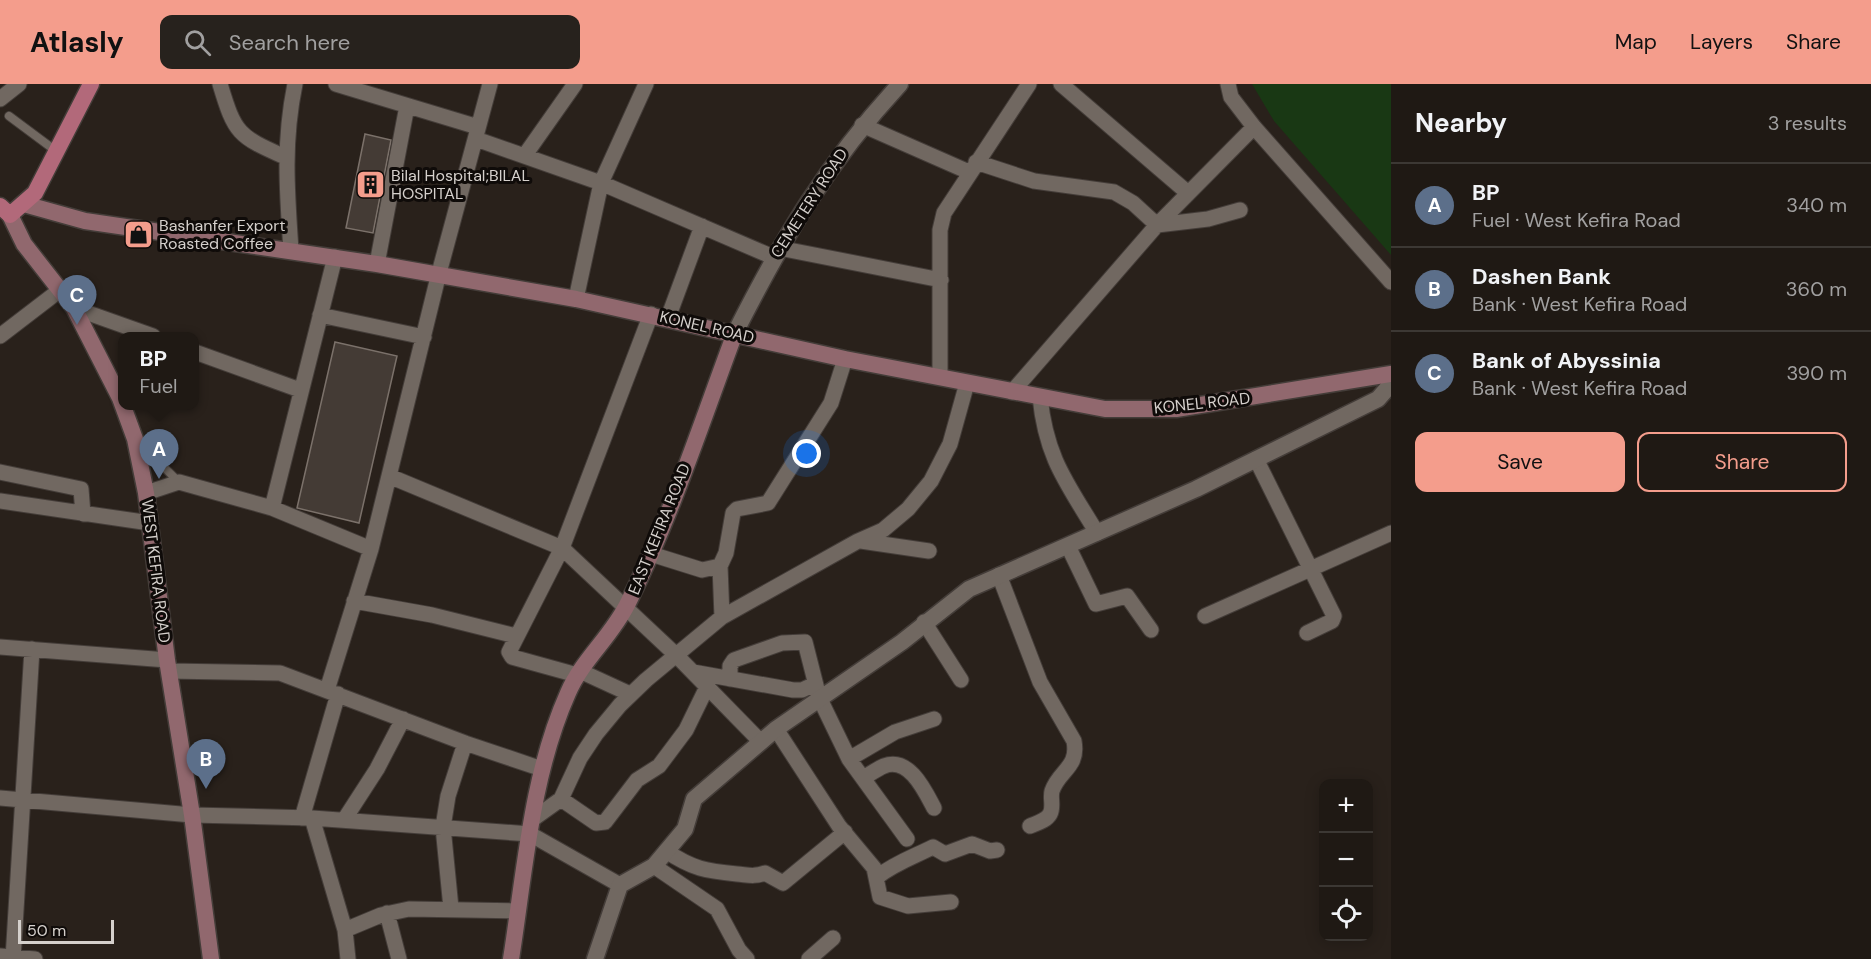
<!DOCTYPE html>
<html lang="en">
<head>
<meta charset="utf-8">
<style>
  body { margin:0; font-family:"DM Sans",sans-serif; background:#27221d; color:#f1f3f6 }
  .controls { position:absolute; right:18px; bottom:18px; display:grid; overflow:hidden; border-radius:12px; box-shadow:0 3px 15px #0003 }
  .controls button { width:54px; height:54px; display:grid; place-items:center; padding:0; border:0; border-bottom:2px solid #3c3834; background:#1f1914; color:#f1f3f6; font:30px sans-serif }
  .scale { position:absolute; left:18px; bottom:15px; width:96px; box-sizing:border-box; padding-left:6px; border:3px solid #d5d0cc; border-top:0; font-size:16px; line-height:21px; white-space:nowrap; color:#d5d0cc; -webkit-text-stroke:4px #0f0b09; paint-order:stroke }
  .you { position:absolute; left:807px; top:370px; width:21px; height:21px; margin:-15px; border:4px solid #fff; border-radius:50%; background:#1a73e8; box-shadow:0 0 0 9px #1a73e833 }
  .badge { display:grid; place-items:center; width:39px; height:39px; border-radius:50%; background:#f49d8c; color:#fff; font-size:20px; font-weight:700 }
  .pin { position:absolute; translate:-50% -50px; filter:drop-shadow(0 2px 3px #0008) }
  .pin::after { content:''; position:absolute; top:32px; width:21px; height:18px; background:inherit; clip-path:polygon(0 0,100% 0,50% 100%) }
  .popup { position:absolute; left:118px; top:248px; width:81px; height:78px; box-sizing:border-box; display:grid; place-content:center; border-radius:12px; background:#1f1914; filter:drop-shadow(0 2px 4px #0005); font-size:20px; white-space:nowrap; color:#a1a0a0 }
  .popup b { font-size:22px; color:#f1f3f6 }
  .popup::after { content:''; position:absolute; left:50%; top:100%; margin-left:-12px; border:12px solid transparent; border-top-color:#1f1914 }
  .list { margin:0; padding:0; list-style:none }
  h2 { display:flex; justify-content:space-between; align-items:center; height:78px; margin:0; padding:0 24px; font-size:26px }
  h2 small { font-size:20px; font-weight:400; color:#a1a0a0 }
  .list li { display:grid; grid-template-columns:39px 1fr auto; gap:18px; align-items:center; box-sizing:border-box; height:84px; padding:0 24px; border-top:2px solid #3c3834 }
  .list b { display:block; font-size:22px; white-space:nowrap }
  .list p { margin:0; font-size:20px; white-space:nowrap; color:#a1a0a0 }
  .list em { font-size:20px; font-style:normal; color:#a1a0a0 }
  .actions { display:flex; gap:12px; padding:18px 24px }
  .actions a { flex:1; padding:14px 0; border:2px solid #f49d8c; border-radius:12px; text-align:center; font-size:21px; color:#f49d8c }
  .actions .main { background:#f49d8c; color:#111 }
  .icon { flex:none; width:33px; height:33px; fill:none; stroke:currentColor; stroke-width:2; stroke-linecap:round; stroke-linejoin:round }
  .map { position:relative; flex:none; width:1391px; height:875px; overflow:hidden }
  header { display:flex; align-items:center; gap:36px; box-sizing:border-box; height:84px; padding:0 30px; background:#f49d8c; color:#111 }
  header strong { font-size:28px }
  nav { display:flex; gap:33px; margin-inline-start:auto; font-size:21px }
  .search { width:420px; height:54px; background:#27221d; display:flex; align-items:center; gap:15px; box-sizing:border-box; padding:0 21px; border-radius:12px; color:#a1a0a0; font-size:22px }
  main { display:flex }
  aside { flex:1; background:#1f1914 }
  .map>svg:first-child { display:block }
</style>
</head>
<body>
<header>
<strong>Atlasly</strong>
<div class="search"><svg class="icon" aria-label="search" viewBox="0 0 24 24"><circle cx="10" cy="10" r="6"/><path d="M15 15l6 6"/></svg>Search here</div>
<nav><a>Map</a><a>Layers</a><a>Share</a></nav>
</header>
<main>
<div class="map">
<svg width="1391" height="875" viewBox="0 0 1391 875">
  <rect width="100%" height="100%" fill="#29211b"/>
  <path fill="#193814" d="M1252 0H1391V171L1274 37Z"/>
  <path fill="#443b35" stroke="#7b716a" stroke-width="1.5" d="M365 50 391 56 373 149 346 144Z
    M335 258 397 272 359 439 297 424Z"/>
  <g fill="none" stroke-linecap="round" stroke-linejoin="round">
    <defs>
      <path id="service" d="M9 32 56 67
        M140 360 179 398"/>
      <path id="minor" d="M220 0C235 50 238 52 285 73
        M336 0 478 43
        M1061 0 1188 109
        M1228 0 1231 13 1254 43 1391 198
        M0 15 19 0
        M862 41 969 88
        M476 55 601 99 773 173
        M525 71 575 0
        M976 78 1034 97 1114 108 1133 119 1157 141 1208 135 1240 126
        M779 164 941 196
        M291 166C287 108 283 58 295 0
        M377 180 407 22
        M576 215 601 99 646 0
        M74 224 153 252
        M320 231 424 253
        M668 234 702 142
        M0 252 60 206
        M195 268 300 306
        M940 292V146L944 129 1029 0
        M1012 308 1157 141 1254 43
        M1040 313C1046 374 1067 399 1097 449
        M1256 375 1334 532 1332 537 1307 549
        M0 388 81 405 83 430
        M389 392 562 464 676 571 761 658
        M146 409 179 398 272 424 371 465
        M0 417 150 439
        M272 424 335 173
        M861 457 929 467
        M1068 462 1096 520 1127 512 1151 546
        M651 470 702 486 720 482
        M999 491 1040 598 1074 657C1079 684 1059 686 1052 707 1050 714 1054 723 1050 730 1046 737 1037 739 1030 742
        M354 517 432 531 516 552
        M1205 532 1391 449
        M722 533 720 482 726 469 733 429 737 425 768 419 831 319 845 275
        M924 538 961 596
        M0 563 167 576
        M169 587 280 589 465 659 542 685
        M580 587 630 610
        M693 588 793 606H802L815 600
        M577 591 512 573 509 568 562 464 651 230
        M730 595V582L734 576 782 559 805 558 819 613 849 675 907 755
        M327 606 371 465 439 189 490 0
        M776 645 839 742 874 784 880 813 908 822 951 818
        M849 675 895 648 934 635
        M863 694C870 690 877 685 884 682 909 672 925 707 934 724
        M0 714 192 731 312 734 530 750 620 801
        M561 715 596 739 605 738 637 696 659 682 686 646 706 605
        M302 734 338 610
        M312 734 345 846 348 875
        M533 735 561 715 580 674 596 650 620 621 646 596 722 533 858 457 883 446 908 425 931 397 950 360 967 299
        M344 736 377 685 403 635
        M666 767C693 785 706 787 737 790 749 791 754 793 765 789L783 799 845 748
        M654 782 717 825 739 866 747 875
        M877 793C895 779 913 773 933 763L945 770 972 760 990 767 997 766
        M451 824 443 743 448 712 465 659
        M387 829 399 875
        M345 846 381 831 409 825 518 827
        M0 872 35 875
        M13 875 32 565
        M809 875 833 854"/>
      <path id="tertiary" d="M735 249C783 154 827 79 900 0
        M595 875 620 801 654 782 685 745 694 715 776 645 902 558 969 505 1196 405 1378 315 1391 300"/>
      <path id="secondary" d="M24 120 85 137 377 180 576 215 845 275 1105 325H1176L1391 290
        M10 131 24 160 74 224 120 314 135 355 146 409 167 576 192 731 211 875
        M511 875C525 787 531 692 568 609 582 576 612 552 628 519 671 433 701 340 735 249"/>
      <path id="primary" d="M0 122 10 131 35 109 91 0"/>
    </defs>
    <use href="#service" stroke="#443d39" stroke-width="10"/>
    <use href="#minor" stroke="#443d39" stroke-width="17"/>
    <use href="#tertiary" stroke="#443d39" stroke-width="19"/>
    <use href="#secondary" stroke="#443d39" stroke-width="19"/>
    <use href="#primary" stroke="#443d39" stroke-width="19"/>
    <use href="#service" stroke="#716861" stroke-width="8"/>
    <use href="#minor" stroke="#716861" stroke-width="15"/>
    <use href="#tertiary" stroke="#716861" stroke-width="16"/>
    <use href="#secondary" stroke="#91686e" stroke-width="16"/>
    <use href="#primary" stroke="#b2697a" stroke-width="16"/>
  </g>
  <defs>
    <symbol id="building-square" viewBox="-11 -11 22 22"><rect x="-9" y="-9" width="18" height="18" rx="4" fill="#f49d8c" stroke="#0f0b09"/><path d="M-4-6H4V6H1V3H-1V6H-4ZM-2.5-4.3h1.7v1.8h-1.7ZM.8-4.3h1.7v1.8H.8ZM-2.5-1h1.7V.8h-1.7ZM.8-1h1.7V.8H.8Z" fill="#111"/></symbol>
    <symbol id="shop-square" viewBox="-11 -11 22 22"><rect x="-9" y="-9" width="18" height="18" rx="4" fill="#f49d8c" stroke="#0f0b09"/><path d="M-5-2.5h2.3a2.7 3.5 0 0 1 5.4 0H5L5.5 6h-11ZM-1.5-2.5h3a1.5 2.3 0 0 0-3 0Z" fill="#111"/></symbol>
  </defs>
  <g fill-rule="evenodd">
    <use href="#building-square" x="354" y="84" width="33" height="33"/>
    <use href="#shop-square" x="122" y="134" width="33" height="33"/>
  </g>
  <g text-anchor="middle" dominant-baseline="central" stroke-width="6" stroke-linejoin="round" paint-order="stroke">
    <g font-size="16" fill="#d5d0cc" stroke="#0f0b09" text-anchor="start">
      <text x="391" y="91">Bilal Hospital;BILAL<tspan x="391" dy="18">HOSPITAL</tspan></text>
      <text x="159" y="141">Bashanfer Export<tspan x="159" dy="18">Roasted Coffee</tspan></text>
    </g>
    <g font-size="16" fill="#d5d0cc" stroke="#0f0b09">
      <text transform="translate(809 119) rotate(-57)">CEMETERY ROAD</text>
      <text transform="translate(707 243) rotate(13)">KONEL ROAD</text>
      <text transform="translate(1202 319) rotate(-6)">KONEL ROAD</text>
      <text transform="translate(659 445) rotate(-68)">EAST KEFIRA ROAD</text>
      <text transform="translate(156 487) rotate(83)">WEST KEFIRA ROAD</text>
    </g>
  </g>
</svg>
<div class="controls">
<button>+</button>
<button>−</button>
<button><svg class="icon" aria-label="locate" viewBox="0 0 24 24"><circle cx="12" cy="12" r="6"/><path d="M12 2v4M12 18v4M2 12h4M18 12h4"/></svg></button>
</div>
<div class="scale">50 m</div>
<div class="you"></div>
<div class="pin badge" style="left:159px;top:395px;background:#5c6f8a">A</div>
<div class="popup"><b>BP</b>Fuel</div>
<div class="pin badge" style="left:206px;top:705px;background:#5c6f8a">B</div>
<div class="pin badge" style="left:77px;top:241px;background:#5c6f8a">C</div>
</div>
<aside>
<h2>Nearby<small>3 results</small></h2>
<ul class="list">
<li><span class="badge" style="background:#5c6f8a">A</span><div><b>BP</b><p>Fuel · West Kefira Road</p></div><em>340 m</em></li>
<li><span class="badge" style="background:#5c6f8a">B</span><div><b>Dashen Bank</b><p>Bank · West Kefira Road</p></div><em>360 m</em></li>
<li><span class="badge" style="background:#5c6f8a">C</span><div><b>Bank of Abyssinia</b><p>Bank · West Kefira Road</p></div><em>390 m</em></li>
</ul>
<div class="actions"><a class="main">Save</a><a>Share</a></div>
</aside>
</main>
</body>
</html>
